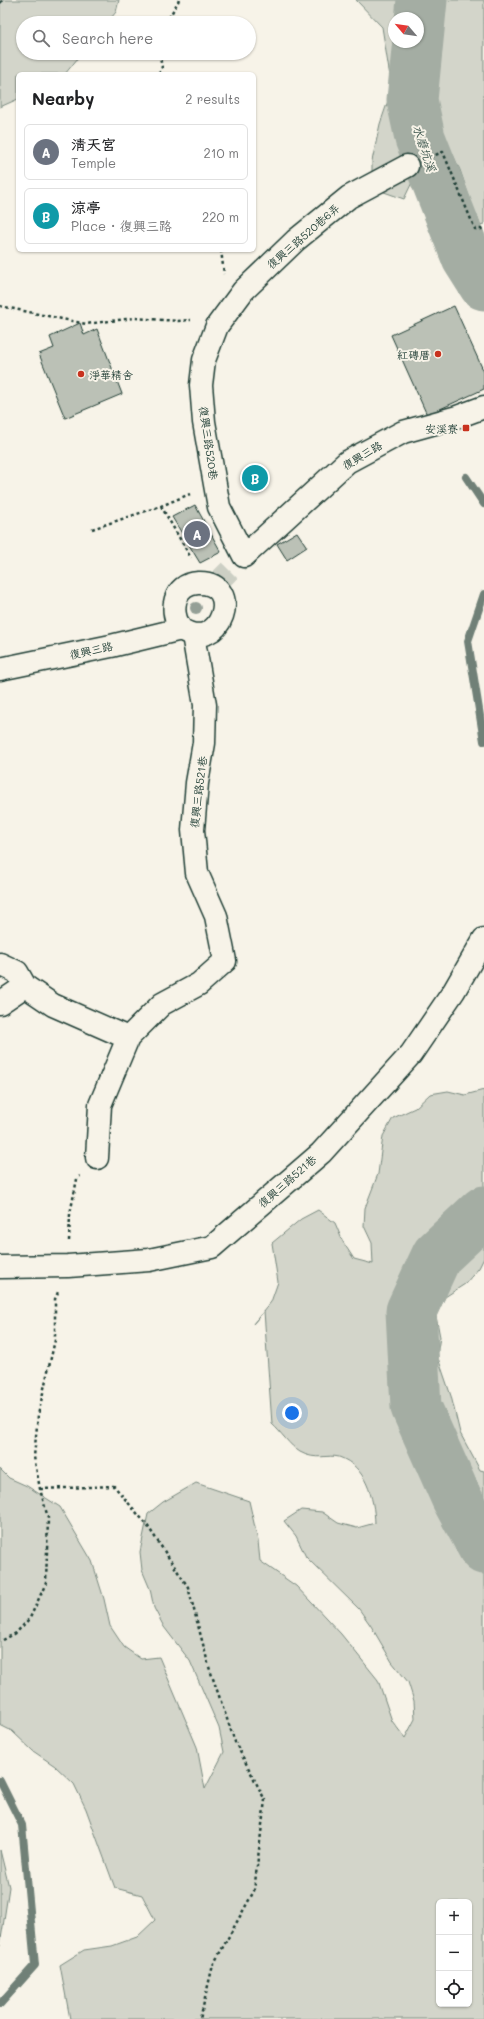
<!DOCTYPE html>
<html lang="en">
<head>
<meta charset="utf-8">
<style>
  body { margin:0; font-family:Mali,"LXGW WenKai TC",sans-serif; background:#f2f2f2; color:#202124 }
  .controls { position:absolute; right:12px; bottom:12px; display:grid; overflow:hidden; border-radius:6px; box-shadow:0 1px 3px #0004 }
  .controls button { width:36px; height:36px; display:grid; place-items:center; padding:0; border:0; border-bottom:1px solid #e0e0e0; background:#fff; color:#202124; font:20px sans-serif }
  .compass { position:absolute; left:388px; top:12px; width:36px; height:36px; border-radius:50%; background:#fff; box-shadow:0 1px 3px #0004; rotate:299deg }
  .you { position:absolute; left:292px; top:1413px; width:14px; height:14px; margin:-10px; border:3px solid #fff; border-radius:50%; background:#1a73e8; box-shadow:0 0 0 6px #1a73e833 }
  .badge { display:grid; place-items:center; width:26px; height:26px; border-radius:50%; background:#2563eb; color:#fff; font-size:13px; font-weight:700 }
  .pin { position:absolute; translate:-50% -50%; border:2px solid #fff; box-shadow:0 1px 4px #0006 }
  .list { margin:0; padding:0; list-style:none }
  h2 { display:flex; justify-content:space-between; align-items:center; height:52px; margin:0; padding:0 16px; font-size:17px }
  h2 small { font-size:13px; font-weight:400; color:#757577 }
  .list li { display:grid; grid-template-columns:26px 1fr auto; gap:12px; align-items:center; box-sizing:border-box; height:56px; margin:0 8px 8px; padding:0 8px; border:1px solid #e0e0e0; border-radius:6px }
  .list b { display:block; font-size:15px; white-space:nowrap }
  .list p { margin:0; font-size:13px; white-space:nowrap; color:#757577 }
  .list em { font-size:13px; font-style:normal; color:#757577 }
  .icon { flex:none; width:22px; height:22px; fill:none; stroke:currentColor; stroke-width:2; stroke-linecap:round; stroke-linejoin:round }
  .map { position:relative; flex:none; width:484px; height:2019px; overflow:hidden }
  .search { position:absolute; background:#fff; box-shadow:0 1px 3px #0004; left:16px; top:16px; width:240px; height:44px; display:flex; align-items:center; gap:10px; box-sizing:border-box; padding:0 14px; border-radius:22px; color:#757577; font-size:15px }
  .panel { position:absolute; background:#fff; box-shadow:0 1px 3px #0004; left:16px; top:72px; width:240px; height:180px; border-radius:6px }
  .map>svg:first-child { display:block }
</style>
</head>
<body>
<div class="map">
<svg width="484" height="2019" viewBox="0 0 484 2019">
  <rect width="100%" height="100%" fill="#f7f3e8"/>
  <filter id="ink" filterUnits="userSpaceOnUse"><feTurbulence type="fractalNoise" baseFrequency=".025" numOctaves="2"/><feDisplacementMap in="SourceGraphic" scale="8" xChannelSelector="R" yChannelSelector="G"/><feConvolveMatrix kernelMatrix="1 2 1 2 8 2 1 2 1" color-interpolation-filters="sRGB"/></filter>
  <g filter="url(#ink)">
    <path fill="#d3d5ca" stroke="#79897f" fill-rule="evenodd" d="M0 0H119L116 12 107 23H23V53H82L65 74H18V99L0 107Z
      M356 0H484V224L479 225 460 170 449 146 439 140 431 143 404 199 384 192 372 176V161L380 124 392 89 382 27ZM394 18H418V42H394Z
      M484 1090V1258L479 1268 465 1284 445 1297 436 1316 440 1337 437 1355 451 1396 460 1433 480 1470 484 1471V2019H70L60 1965 84 1950 112 1946 137 1937 155 1920 142 1895 115 1888 86 1809 74 1784 55 1766 33 1751 12 1731 0 1725V1469L9 1478 27 1486 60 1507 92 1561 104 1599 110 1626 124 1647 141 1659 159 1657 197 1747 205 1789 224 1752 219 1728 190 1661 164 1627 154 1608 150 1589 142 1570 140 1552 148 1514 163 1502 196 1483 249 1501 258 1541 260 1561 296 1586 341 1634 378 1680 392 1721 405 1738 415 1719 414 1701 408 1682 392 1662 371 1626 359 1609 306 1557 296 1536 284 1521 301 1510 322 1512 338 1523 357 1528 375 1523C374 1498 366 1466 339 1457 328 1454 316 1461 300 1452 290 1446 281 1432 272 1424L264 1311 253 1324 271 1302 278 1282 272 1243 301 1219 318 1210 335 1223 343 1242 354 1259 373 1264 372 1243 364 1226 365 1208 378 1174 383 1136 393 1118 415 1108 430 1094 448 1091 465 1095ZM439 1902H469V2004H439Z
      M0 1850 9 1887 0 1946Z"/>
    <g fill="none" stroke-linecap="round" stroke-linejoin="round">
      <path stroke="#6f8077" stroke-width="8" d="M466 477 484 504
        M484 594 468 641 484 741
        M0 1781 22 1825 35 1965 0 2004"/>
      <path stroke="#a4ada3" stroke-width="51" d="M422 0 412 100 420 138 467 258 484 285
        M484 1211 437 1255 411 1311 416 1407 456 1497 484 1549"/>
    </g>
    <path fill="#bbc1b6" stroke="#1f3d34" d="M454 306 484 372V389L427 415 391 335Z
      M80 323 84 335 97 329 122 394 65 418 39 354 54 348 50 337Z
      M261 465 268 482 250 491 242 474Z
      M195 505 221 552 200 563 172 517Z
      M297 532 307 547 287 560 277 544Z"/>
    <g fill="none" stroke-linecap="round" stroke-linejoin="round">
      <path stroke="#cccfc4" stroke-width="22" stroke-dasharray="22 11" stroke-linecap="butt" d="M214 586 244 556"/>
      <defs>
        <path id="minor" d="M407 166 349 197 296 240 243 291 217 326 204 360 201 385 204 422 219 507 244 556 347 462 403 432 457 417 484 407
          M0 669 111 646 181 629C169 612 173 584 198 583 245 581 221 656 181 629
          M0 964 17 972 25 986 53 1005 128 1038
          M0 1003 25 986
          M97 1158 100 1105 128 1038 162 1004 199 984 225 961 216 916 197 873 193 830 197 783 204 743 205 705 193 635
          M0 1267 68 1266 149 1260 212 1247 321 1153 411 1054 454 991 484 939"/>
      </defs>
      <use href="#minor" stroke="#1f3d34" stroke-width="25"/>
      <path stroke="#1f3d34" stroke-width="2.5" stroke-dasharray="3 3" stroke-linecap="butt" d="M0 3 3 0
        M166 23 179 0
        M159 74 162 67 159 53
        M430 157 443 152 475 229H484
        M221 250 224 274
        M0 306 86 324 134 318 178 321 191 320
        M161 506 191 558
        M92 529 161 506 190 494
        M69 1241 70 1214 77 1179 80 1176
        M40 1489 114 1486 147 1525 188 1587 209 1667 235 1742 265 1800 254 1891 213 1965 200 2019
        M3 1640 16 1633 30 1618 46 1583 48 1518 40 1489 34 1457 38 1415 55 1340V1299L58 1292"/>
      <use href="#minor" stroke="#f7f3e8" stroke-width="22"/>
    </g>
    <circle fill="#949f96" cx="196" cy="608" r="6"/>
  </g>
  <g fill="#c8321e" stroke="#f7f3e8" stroke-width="1.5">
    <circle cx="438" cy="354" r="4"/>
    <circle cx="81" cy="374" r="4"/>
    <rect x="462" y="424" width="8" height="8" rx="2"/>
  </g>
  <g text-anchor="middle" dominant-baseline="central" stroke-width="4" stroke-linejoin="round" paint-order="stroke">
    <g font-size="11" fill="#1f3d34" stroke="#f7f3e8">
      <text transform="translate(303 236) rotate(-41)">復興三路520巷6弄</text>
      <text transform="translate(209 443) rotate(82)">復興三路520巷</text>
      <text transform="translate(362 455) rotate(-31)">復興三路</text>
      <text transform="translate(91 650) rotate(-12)">復興三路</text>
      <text transform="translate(198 792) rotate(-83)">復興三路521巷</text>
      <text transform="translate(287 1181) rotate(-41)">復興三路521巷</text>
    </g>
    <g font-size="11" fill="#1f3d34" stroke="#f7f3e8" text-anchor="end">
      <text x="430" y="354">紅磚厝</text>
      <text x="89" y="374" text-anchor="start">淨華精舍</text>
      <text x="458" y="428">安溪寮</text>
    </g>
    <g font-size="12" font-style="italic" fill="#405950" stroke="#f7f3e8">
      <text transform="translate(425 148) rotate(72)">水磨坑溪</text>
    </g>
  </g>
</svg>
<div class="controls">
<button>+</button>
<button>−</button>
<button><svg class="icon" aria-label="locate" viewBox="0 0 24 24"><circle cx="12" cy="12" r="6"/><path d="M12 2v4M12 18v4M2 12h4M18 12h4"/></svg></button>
</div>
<svg class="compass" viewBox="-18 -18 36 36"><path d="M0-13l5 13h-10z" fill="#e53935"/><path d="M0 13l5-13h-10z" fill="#757577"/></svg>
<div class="you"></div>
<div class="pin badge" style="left:197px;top:534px;background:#6b7280">A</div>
<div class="pin badge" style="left:255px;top:478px;background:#0f9aa8">B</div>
<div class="search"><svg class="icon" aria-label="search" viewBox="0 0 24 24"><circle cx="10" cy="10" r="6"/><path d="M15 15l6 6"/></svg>Search here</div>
<section class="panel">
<h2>Nearby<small>2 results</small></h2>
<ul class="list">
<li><span class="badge" style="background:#6b7280">A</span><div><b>清天宮</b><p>Temple</p></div><em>210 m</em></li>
<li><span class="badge" style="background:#0f9aa8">B</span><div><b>涼亭</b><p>Place · 復興三路</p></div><em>220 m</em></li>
</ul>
</section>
</div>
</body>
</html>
